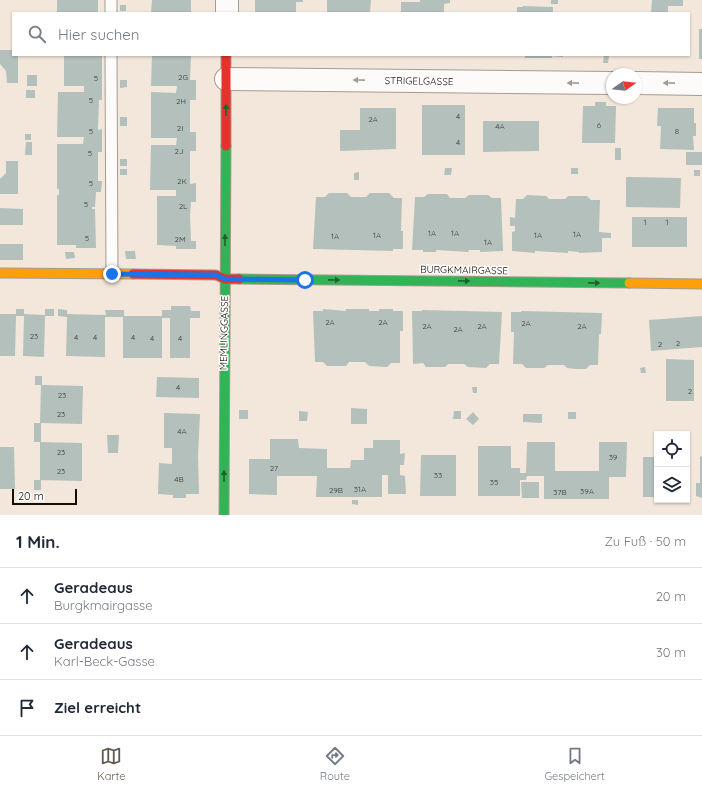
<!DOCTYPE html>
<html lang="de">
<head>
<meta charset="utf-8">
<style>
  body { margin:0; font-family:Quicksand,sans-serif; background:#f2f2f3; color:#1f2937 }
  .controls { position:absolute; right:12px; bottom:12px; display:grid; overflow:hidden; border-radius:0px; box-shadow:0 1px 3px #0004 }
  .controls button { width:36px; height:36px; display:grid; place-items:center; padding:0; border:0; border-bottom:1px solid #e0e1e3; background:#fff; color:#1f2937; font:20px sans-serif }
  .compass { position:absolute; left:606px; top:68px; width:36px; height:36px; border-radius:50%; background:#fff; box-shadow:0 1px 3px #0004; rotate:76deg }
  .scale { position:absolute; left:12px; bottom:10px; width:65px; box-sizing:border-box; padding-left:4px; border:2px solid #150d04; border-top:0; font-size:11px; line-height:14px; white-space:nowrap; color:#150d04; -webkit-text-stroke:3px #fff; paint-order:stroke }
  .stop { position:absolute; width:12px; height:12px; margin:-9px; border:3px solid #1a73e8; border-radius:50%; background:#fff }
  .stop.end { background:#1a73e8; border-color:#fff; box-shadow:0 1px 4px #0008 }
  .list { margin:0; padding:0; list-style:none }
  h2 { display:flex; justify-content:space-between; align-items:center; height:52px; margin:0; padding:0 16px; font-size:17px }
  h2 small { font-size:13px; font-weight:400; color:#747a83 }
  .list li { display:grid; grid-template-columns:26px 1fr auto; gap:12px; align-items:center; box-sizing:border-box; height:56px; padding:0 16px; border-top:1px solid #e0e1e3 }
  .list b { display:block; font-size:15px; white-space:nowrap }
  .list p { margin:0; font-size:13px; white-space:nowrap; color:#747a83 }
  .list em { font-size:13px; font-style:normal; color:#747a83 }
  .icon { flex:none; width:22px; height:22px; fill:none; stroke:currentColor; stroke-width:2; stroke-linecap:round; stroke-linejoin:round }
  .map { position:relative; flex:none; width:702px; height:515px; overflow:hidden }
  .search { position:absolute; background:#fff; box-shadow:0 1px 3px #0004; left:12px; right:12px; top:12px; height:44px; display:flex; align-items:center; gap:10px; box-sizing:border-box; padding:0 14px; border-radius:0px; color:#747a83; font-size:15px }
  .sheet { height:220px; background:#fff }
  nav { display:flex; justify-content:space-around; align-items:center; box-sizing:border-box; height:56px; border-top:1px solid #e0e1e3; background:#fff; font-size:11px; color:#747a83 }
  nav a { display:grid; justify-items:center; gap:2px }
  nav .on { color:#63594f }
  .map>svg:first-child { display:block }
</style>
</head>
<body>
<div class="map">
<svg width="702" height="515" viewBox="0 0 702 515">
  <rect width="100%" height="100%" fill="#f3e7db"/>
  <path fill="#b4c0bb" d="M57 0H98V13H57Z
    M152 0H191V13H151Z
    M255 0H303V2H296V13H255Z
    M327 0H371L370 13H327Z
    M420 0H450V3L444 4V13H401V2H420Z
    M551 0H558V4H551Z
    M652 0H683V6H668V13H651Z
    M120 5H126V11H120Z
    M523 6 553 7V13H517V7H523Z
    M699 29H702V59H699Z
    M0 50H13V55H18V83H7L6 71 0 64Z
    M64 55H102V100H99L98 130 102 129V152H98V181H102L101 192H96L95 207H92V209H95L96 248H76V245H57V195H59V189H57V144H83L84 137H57L58 92H84V86H64Z
    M152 55H191L190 80H196V100H190V132H196V151H190V184L196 183V202H191L190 216 191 241H196V249H176V246L157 245V196H176V190H150L151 145H176L177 138H151V92L176 93 177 86H151Z
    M525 55H563V57L552 56V58H525Z
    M604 55 609 56 608 63H603Z
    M27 75H37V86H27Z
    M120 80H127V87L120 88Z
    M26 90H35V98H26Z
    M595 102H606V106H616L615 143H582L583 106H595Z
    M422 105H465V155H422Z
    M360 108H396V149L340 151V130H360Z
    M658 108H694V123H696V136H693L694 150 660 149 661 126H657Z
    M120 117H127V126H120Z
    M483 121H539V151L483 152Z
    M25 134H31V140H25Z
    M26 142H32V155H25Z
    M615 148H621V160H615Z
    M686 152H702V165H686Z
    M120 159H127V166H120Z
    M6 161H18V194H0V179L6 173Z
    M445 168H452L451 175H444Z
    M571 168H578V174H571Z
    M120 169H127V175H120Z
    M694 170H700V176H694Z
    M359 172V180H354V173Z
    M626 177 681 178 680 208 626 207Z
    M329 193H347L351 197H366L370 193H389L394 198H402L401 231H403V249H393V251L313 249 316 197H325Z
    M428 194H447L450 198H465L469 195H488L492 198H501L503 251 480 252V250H469L468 252 436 250V252H423V250H412L415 197H424Z
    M527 195 546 196 549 199H565L568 196H587L591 200H600L599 232 611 233V238H602V252L579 253V252L568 251V253L535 251V253L512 251V232L515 231V226H510V217L515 218 516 199H523Z
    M0 208 23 209V225H0Z
    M632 217H687V247H632Z
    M0 244H23V260H0Z
    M125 251H135L136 259H126Z
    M65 252H74L75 258 66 259Z
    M171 306H190L191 311H200V318H190V358H170V318H162V358H123V317H105V357L66 356 67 317 58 316V309L67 310V314L106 315 105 310H124V316H162V310H171Z
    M16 309H24V314L45 315V309H54V316H45L44 357 23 356 24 316H16L15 356H0V314H16Z
    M323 309 346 311V309H369V311H379V309H393V311H403V331H400V363H391L387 367 369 366 365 362H349L346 366H327L323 362H315L313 311H323Z
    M422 310 502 312 499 364H490L486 368 468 367 464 364H448L445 367H426L423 363 413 364 412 311H422Z
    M521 311 602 313 601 334H599L598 365H590L586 369H576L567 368 564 365H548L544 368H526L522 364H513L514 332H511V312H521Z
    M702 316V347L651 351 649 320Z
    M666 359 694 360V401H666Z
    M645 367 646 373H641L640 368Z
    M35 376H42V385H35Z
    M157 377 199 378V398L156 397Z
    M41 385 83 386 82 424 41 423V442H34V423H40Z
    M472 387H477V393H473Z
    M351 408 367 409V424H351Z
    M239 410H248V419H239Z
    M299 411 308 412 307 421H299Z
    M454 411H461V419H453Z
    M473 412 479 419 473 425 466 419Z
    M568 412H576V419H568Z
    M164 413 200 414 198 455 199 494H186V498H173V495L158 494 159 463 172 464V448H164Z
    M523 414H542V423L523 422Z
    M107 435H119L118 453H108Z
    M270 439H298L299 448 327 449V468H350L351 460H364V448H373V440H400V454L405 453 404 465H400V475L405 476 406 494H388V475H382V497H316L317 476H277V495L249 494V459H270Z
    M40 442 82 443V481L40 480Z
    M527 442H555V471H599V442H627L626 477H609V499H544V476H527L526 480H520V496H478V446H511V468H520V473H526Z
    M0 447H14L15 489H0Z
    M421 455H456V496H420Z
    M700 456 702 457V498L696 496V483H700Z
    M643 457H657V497H643Z
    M34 480H41V490H34Z
    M521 482H539V498H522Z
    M352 500H358V505L352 504Z"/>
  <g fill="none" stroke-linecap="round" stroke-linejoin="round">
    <defs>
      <path id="lane" d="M111 0V13
        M111 55 112 274"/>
      <path id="street" d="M227 13V0
        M226 79 612 83
        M636 83 702 84"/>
      <path id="fast" d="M239 279 629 283
        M224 515 226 146"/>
      <path id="slow" d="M0 273 133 274
        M629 283 702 284"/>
      <path id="jam" d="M226 146V55
        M133 274 216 275 225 279H239"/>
    </defs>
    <use href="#lane" stroke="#a59b91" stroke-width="13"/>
    <use href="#street" stroke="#a59b91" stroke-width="24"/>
    <use href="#fast" stroke="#a59b91" stroke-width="11"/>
    <use href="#slow" stroke="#a59b91" stroke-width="11"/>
    <use href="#jam" stroke="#a59b91" stroke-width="11"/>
    <use href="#lane" stroke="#fdfbfa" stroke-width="11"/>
    <use href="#street" stroke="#fdfbfa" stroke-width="22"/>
    <use href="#fast" stroke="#30b455" stroke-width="9"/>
    <use href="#slow" stroke="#ff9f0a" stroke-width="9"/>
    <use href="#jam" stroke="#e5322d" stroke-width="9"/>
  </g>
  <defs><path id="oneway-solid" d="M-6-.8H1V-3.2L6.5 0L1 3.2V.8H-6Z"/></defs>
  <g fill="#a09c98">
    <use href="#oneway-solid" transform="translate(359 80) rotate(-179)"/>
    <use href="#oneway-solid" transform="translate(573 83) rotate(-179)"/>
    <use href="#oneway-solid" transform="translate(669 83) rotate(-179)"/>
  </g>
  <g fill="#22602c">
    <use href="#oneway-solid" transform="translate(226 110) rotate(-90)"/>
    <use href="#oneway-solid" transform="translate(225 240) rotate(-90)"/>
    <use href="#oneway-solid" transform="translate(334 280) rotate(1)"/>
    <use href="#oneway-solid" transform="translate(464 281) rotate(1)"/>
    <use href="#oneway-solid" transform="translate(594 283) rotate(1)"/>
    <use href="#oneway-solid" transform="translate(224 476) rotate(-90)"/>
  </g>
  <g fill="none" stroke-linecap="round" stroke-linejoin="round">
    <path stroke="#1a73e8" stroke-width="5" d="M112 274 216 275 225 279 305 280"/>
  </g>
  <g text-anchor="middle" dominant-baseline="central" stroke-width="3" stroke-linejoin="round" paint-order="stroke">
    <g font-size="8" fill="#3d3a32">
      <text x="183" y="77">2G</text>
      <text x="96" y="78">5</text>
      <text x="91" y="100">5</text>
      <text x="181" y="101">2H</text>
      <text x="458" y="116">4</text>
      <text x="373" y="119">2A</text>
      <text x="599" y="125">6</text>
      <text x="500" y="126">4A</text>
      <text x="180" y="128">2I</text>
      <text x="91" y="131">5</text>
      <text x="677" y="131">8</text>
      <text x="458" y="142">4</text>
      <text x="179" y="151">2J</text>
      <text x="90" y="153">5</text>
      <text x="182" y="181">2K</text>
      <text x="91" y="183">5</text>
      <text x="86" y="204">5</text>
      <text x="183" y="206">2L</text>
      <text x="645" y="222">1</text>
      <text x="667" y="222">1</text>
      <text x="432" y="233">1A</text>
      <text x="455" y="233">1A</text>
      <text x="577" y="234">1A</text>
      <text x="377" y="235">1A</text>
      <text x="538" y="235">1A</text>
      <text x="335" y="236">1A</text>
      <text x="87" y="238">5</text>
      <text x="180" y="239">2M</text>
      <text x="488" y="242">1A</text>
      <text x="330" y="322">2A</text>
      <text x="383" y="322">2A</text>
      <text x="526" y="323">2A</text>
      <text x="427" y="326">2A</text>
      <text x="482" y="326">2A</text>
      <text x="582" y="326">2A</text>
      <text x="458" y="329">2A</text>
      <text x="34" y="336">23</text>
      <text x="76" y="337">4</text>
      <text x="95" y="337">4</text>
      <text x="133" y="337">4</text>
      <text x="152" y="338">4</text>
      <text x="180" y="338">4</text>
      <text x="678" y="343">2</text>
      <text x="660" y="344">2</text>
      <text x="178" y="387">4</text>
      <text x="690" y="391">2</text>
      <text x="62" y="395">23</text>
      <text x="61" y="414">23</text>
      <text x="182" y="431">4A</text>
      <text x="61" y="452">23</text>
      <text x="613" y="457">39</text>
      <text x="274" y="468">27</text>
      <text x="61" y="471">23</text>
      <text x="438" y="475">33</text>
      <text x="179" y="479">4B</text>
      <text x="494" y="482">35</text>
      <text x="360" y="489">31A</text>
      <text x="336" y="490">29B</text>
      <text x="587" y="491">39A</text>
      <text x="560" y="492">37B</text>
    </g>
    <g font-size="10" fill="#150d04" stroke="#fff">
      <text transform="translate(419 81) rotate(1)">STRIGELGASSE</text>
      <text transform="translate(464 270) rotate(1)">BURGKMAIRGASSE</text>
      <text transform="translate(224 333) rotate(-89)">MEMLINGGASSE</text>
    </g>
  </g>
</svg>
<div class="controls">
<button><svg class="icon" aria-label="locate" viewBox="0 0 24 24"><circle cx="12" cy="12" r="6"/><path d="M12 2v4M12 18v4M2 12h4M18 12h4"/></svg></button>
<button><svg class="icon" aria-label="layers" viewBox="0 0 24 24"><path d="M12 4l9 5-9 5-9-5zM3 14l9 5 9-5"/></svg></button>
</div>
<svg class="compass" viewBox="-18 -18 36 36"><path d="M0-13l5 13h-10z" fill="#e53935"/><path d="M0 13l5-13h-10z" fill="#747a83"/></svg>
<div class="scale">20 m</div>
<div class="stop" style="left:305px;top:280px"></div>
<div class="stop end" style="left:112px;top:274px"></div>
<div class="search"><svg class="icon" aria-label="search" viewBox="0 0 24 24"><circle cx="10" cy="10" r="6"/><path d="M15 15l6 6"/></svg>Hier suchen</div>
</div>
<section class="sheet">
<h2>1 Min.<small>Zu Fuß · 50 m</small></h2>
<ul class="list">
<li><svg class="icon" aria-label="ahead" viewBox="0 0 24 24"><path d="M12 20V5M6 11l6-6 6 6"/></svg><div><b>Geradeaus</b><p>Burgkmairgasse</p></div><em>20 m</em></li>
<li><svg class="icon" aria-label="ahead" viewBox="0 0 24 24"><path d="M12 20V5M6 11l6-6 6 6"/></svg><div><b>Geradeaus</b><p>Karl-Beck-Gasse</p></div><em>30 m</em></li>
<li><svg class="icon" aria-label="arrive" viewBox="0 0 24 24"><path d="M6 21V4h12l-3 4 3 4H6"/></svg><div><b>Ziel erreicht</b></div></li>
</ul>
</section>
<nav>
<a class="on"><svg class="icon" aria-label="map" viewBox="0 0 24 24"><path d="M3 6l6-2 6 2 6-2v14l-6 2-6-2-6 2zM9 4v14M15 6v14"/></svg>Karte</a>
<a><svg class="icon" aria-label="directions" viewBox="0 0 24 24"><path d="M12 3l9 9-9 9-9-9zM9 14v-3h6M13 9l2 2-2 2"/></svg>Route</a>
<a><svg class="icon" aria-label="saved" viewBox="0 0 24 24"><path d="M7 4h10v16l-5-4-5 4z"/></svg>Gespeichert</a>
</nav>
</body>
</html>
